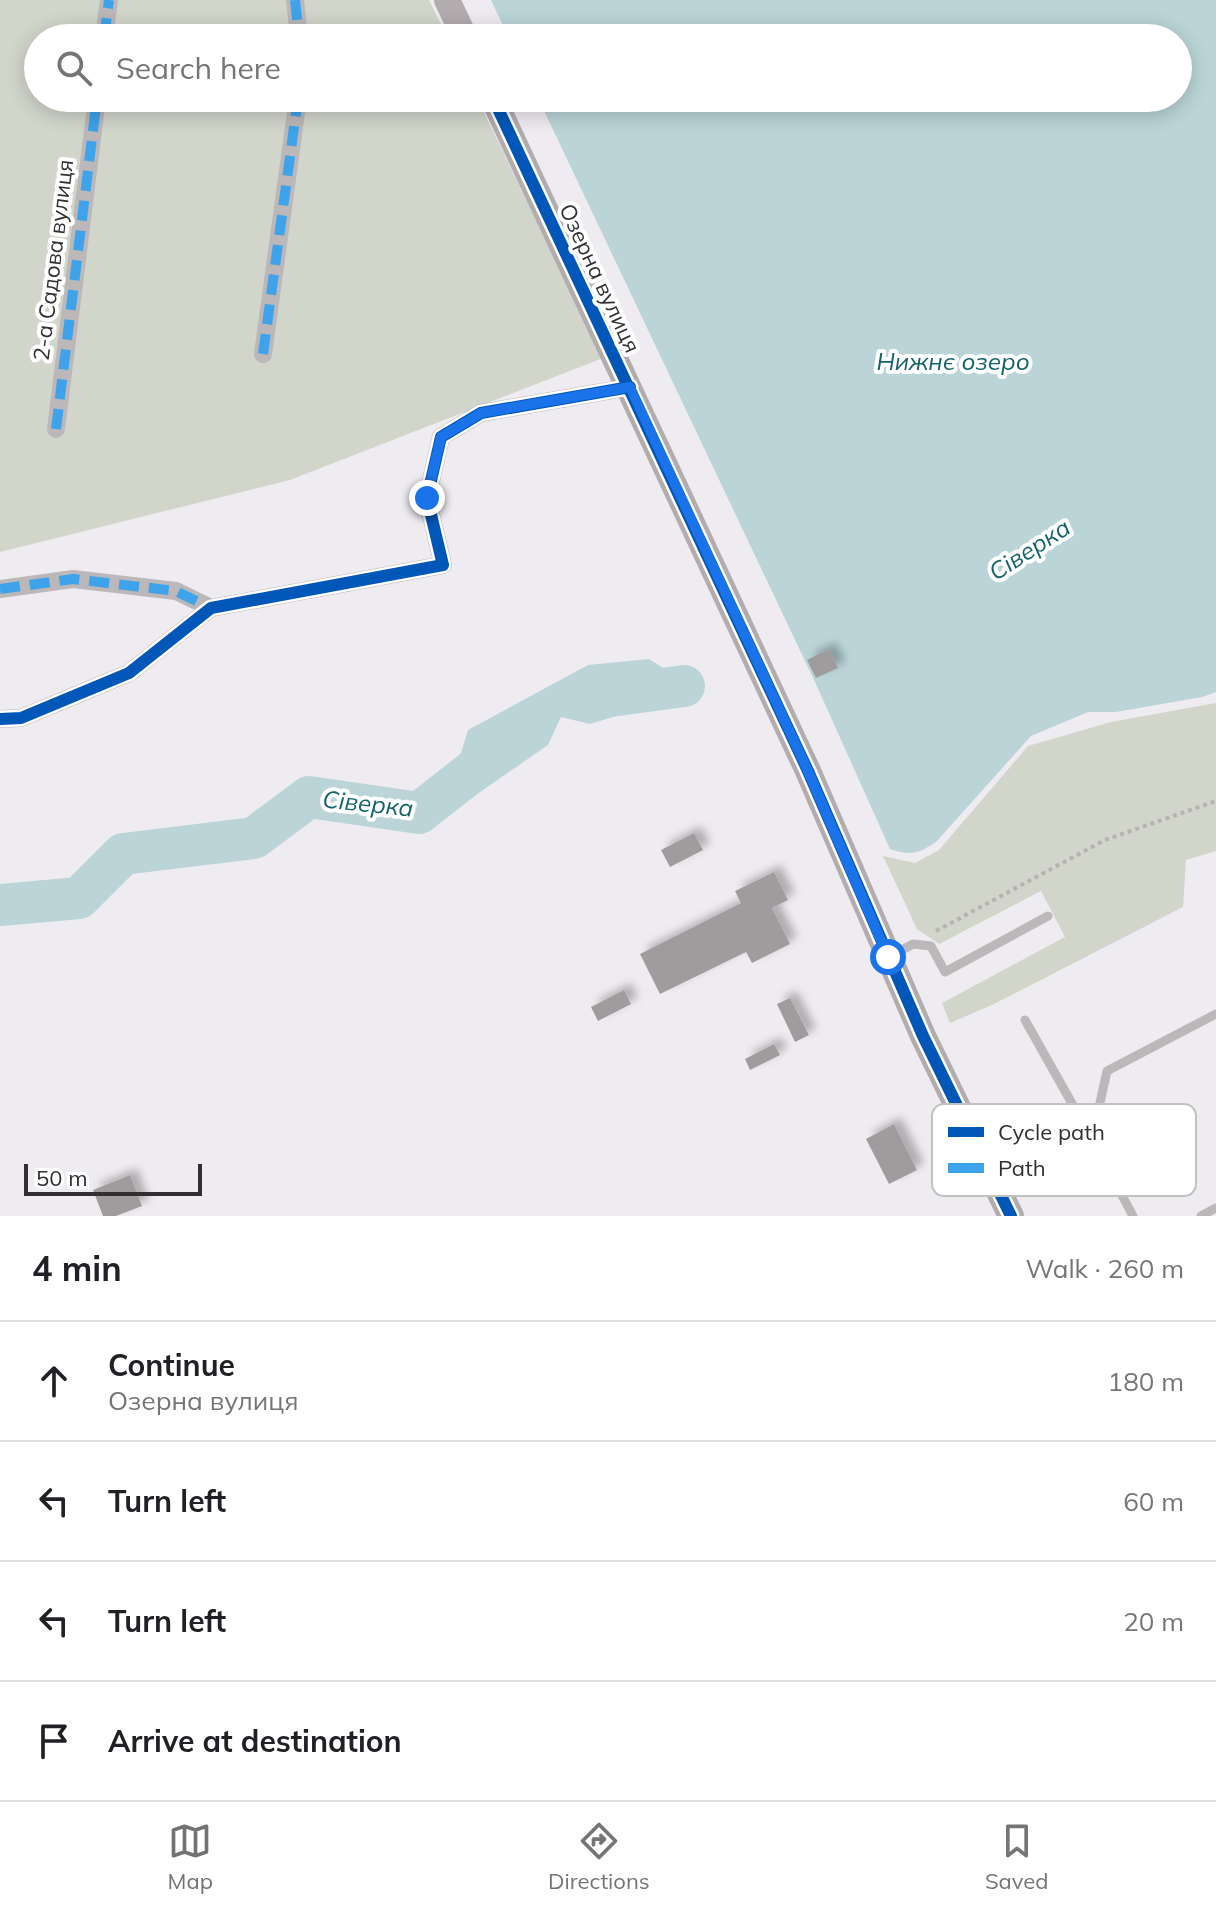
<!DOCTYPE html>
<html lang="en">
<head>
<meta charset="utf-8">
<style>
  body { margin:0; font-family:Mulish,sans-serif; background:#f6f6f6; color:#202124 }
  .scale { position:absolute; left:24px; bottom:20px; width:178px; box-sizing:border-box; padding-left:8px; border:4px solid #312f31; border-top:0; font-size:22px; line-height:28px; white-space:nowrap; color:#312f31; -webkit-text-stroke:6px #fff; paint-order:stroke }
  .stop { position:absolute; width:24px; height:24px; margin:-18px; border:6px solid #1a73e8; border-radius:50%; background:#fff }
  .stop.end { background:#1a73e8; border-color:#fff; box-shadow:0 2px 8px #0008 }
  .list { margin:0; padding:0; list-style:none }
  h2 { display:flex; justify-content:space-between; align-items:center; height:104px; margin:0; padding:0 32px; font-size:34px }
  h2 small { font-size:26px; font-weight:400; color:#757577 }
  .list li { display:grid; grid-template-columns:52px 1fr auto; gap:24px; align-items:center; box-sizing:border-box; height:120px; padding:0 32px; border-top:2px solid #e0e0e0 }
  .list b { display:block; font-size:30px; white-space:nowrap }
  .list p { margin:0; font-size:26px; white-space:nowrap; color:#757577 }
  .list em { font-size:26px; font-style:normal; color:#757577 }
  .icon { flex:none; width:44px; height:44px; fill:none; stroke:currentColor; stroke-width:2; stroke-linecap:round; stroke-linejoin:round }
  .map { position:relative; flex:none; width:1216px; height:1216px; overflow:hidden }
  .search { position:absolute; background:#fff; box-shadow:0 4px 20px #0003; left:24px; right:24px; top:24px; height:88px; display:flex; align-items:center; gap:20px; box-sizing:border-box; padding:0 28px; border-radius:44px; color:#757577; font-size:30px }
  .sheet { height:584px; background:#fff }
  nav { display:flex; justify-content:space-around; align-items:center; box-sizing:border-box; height:112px; border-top:2px solid #e0e0e0; background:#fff; font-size:22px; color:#757577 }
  nav a { display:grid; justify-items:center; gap:4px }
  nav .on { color:#747174 }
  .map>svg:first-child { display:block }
</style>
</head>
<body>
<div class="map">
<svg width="1216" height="1216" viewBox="0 0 1216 1216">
  <defs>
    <filter id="shadow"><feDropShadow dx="7" dy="-7" stdDeviation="4" flood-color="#0004"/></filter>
  </defs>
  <rect width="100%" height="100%" fill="#efecf1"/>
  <path fill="#d1d5ca" d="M0 0H429L448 38H38V98H477L603 358 290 480 0 552Z
    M1216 703V851L1186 860 1183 907 992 1005 950 1023 942 1003 1065 937 1041 891 939 944 917 929 883 856 915 863 939 850 1028 746 1111 722Z"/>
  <path fill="#bad4d8" d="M491 0H1216V692L1202 697 1116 712H1088L1031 736 937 841C919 854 911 856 890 849L815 682 538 98H1178V38H509Z
    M649 659 679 678 663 702 590 724 561 717 548 745 467 801 443 785 458 763 468 730 588 665Z"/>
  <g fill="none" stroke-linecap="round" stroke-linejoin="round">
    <path stroke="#bad4d8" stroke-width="42" d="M618 695 684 686
      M0 905 79 898 123 854 254 838 309 797 419 813 493 755"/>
  </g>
  <path fill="#9f9c9e" filter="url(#shadow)" d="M829 649 838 668 816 678 807 660Z
    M694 833 703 850 670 867 661 850Z
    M774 872 788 900 772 908 790 944 752 963 746 952 660 994 640 954 741 903 735 891Z
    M624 990 631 1004 598 1021 591 1007Z
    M790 998 809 1035 795 1042 777 1004Z
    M774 1044 780 1055 750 1070 745 1059Z
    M894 1124 917 1170 889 1184 866 1139Z
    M130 1175 142 1206 116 1216H103L93 1190Z"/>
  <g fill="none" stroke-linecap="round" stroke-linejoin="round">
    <path stroke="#b5b2b3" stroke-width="4" stroke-dasharray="4 4" stroke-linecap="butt" d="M936 931 1105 840 1216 801"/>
    <path stroke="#bcb7b8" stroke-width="9" d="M891 956 913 944 931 946 945 972 1048 916
      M1025 1020 1092 1139 1107 1071 1216 1014
      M1000 1185 1092 1139 1133 1216
      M1201 1216 1216 1208"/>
    <path stroke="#bcb7b8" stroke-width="18" d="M295 0 299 38
      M104 38 109 0
      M263 354 298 98
      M56 429 97 98
      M0 589 73 579 176 591 211 608
      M0 719 21 718 129 673 211 608 443 565 427 498 441 437 481 413 630 387"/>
    <path stroke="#b3acae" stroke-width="26" d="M447 0 465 38
      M493 98 808 771 923 1036 1011 1216"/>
    <path stroke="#3ea3eb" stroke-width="10" stroke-dasharray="20 10" stroke-linecap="butt" d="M295 0 299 38
      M104 38 109 0
      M263 354 298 98
      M56 429 97 98
      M0 589 73 579 176 591 211 608"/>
    <defs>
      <path id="cycleway" d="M493 98 808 771 923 1036 1011 1216
        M0 719 21 718 129 673 211 608 443 565 427 498 441 437 481 413 630 387"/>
    </defs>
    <use href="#cycleway" stroke="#fff" stroke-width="17"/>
    <use href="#cycleway" stroke="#0057b8" stroke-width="12"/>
  </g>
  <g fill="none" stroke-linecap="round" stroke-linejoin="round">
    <path stroke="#1a73e8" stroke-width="10" d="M427 498 441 437 481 413 630 387 808 771 888 957"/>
  </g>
  <g text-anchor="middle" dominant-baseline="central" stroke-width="8" stroke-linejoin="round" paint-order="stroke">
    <g font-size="22" fill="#312f31" stroke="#fff">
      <text transform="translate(53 260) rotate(-83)">2-а Садова вулиця</text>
      <text transform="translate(600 278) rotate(65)">Озерна вулиця</text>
    </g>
    <g font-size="24" font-style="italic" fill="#15636a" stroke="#fff">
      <text x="953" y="361">Нижнє озеро</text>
      <text transform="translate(1029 549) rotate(-33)">Сіверка</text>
      <text transform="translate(368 803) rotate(6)">Сіверка</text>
    </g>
  </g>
  <rect x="932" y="1104" width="264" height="92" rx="12" fill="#fff" stroke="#c1c1c1" stroke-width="2"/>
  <rect x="948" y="1127" width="36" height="10" fill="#0057b8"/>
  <rect x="948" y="1163" width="36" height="10" fill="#3ea3eb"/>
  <g font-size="22" fill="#312f31">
    <text x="998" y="1140">Cycle path</text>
    <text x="998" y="1176">Path</text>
  </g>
</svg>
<div class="scale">50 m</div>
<div class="stop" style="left:888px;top:957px"></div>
<div class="stop end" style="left:427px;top:498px"></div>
<div class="search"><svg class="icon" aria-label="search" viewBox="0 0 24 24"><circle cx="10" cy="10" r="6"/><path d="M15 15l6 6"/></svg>Search here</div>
</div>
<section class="sheet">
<h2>4 min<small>Walk · 260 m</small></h2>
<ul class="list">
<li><svg class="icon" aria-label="ahead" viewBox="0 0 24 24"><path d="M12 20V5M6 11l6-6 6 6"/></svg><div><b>Continue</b><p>Озерна вулиця</p></div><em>180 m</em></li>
<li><svg class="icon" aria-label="left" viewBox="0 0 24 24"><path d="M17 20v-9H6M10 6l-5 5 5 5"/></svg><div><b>Turn left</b></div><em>60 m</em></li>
<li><svg class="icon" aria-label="left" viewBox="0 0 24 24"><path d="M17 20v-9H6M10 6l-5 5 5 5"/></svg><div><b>Turn left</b></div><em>20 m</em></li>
<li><svg class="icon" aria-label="arrive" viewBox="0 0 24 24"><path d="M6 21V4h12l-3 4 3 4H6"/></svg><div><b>Arrive at destination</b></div></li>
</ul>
</section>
<nav>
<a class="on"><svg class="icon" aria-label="map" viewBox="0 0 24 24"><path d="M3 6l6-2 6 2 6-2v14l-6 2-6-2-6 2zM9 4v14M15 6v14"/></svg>Map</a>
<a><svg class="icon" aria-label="directions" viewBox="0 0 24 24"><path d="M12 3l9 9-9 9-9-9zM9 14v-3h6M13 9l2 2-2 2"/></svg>Directions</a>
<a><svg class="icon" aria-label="saved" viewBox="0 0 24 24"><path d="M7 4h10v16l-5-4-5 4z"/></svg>Saved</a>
</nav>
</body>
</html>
